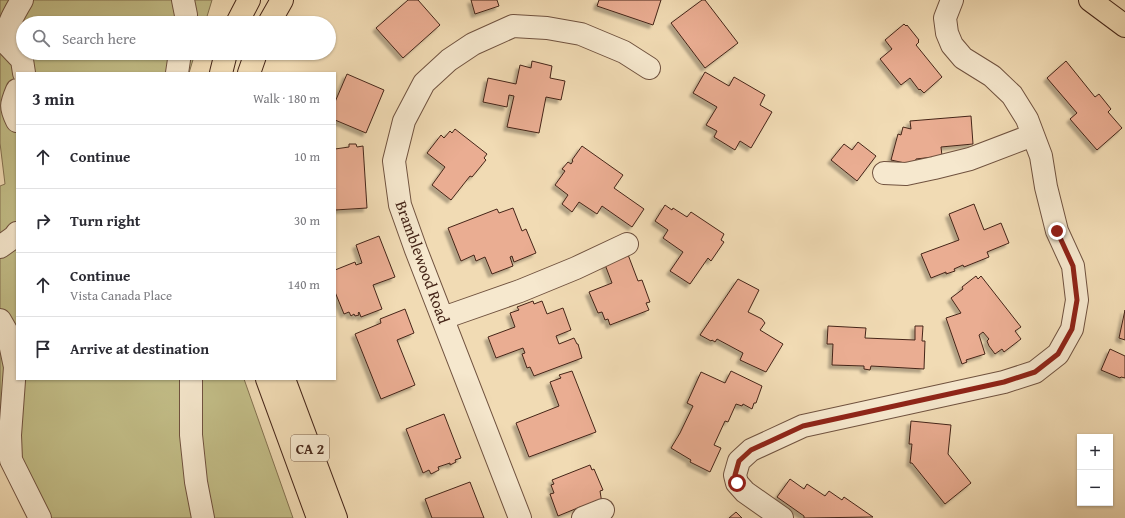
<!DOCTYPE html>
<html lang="en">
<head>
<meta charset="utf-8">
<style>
  body { margin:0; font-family:"Gentium Book Plus",serif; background:#f7f7f7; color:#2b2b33 }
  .controls { position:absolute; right:12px; bottom:12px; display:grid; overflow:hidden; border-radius:0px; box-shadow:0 1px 3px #0004 }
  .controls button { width:36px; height:36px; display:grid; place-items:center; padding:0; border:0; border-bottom:1px solid #e1e1e2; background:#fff; color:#2b2b33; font:20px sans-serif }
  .stop { position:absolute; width:12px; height:12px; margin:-9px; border:3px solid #8f2418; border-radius:50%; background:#fff }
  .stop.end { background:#8f2418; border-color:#fff; box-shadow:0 1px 4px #0008 }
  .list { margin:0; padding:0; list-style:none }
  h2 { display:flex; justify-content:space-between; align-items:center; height:52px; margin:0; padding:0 16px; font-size:17px }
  h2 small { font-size:13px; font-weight:400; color:#7c7c81 }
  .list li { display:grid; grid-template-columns:26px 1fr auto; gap:12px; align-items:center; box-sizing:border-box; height:64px; padding:0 16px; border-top:1px solid #e1e1e2 }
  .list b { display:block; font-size:15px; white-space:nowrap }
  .list p { margin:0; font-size:13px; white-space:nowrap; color:#7c7c81 }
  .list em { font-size:13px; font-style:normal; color:#7c7c81 }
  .icon { flex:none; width:22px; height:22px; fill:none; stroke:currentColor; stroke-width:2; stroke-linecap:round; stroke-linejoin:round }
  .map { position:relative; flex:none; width:1125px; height:518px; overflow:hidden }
  .search { position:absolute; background:#fff; box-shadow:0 1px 3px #0004; left:16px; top:16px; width:320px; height:44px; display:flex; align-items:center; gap:10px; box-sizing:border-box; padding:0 14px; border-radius:22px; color:#7c7c81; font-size:15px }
  .panel { position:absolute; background:#fff; box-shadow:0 1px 3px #0004; left:16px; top:72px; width:320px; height:308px; border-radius:0px }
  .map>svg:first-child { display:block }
</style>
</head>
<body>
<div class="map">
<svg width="1125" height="518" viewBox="0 0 1125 518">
  <defs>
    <filter id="shadow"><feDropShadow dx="-3.5" dy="3.5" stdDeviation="1" flood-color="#0004"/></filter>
  </defs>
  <rect width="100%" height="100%" fill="#f1dbb4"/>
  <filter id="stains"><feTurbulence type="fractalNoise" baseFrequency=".005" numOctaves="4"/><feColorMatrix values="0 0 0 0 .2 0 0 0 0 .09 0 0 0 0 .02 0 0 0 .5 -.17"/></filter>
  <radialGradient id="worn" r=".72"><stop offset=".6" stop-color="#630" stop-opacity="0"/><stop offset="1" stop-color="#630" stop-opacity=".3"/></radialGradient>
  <path fill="#c2bd87" stroke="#847150" d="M0 0H212L205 23H23V53H195L189 73H17V379H244L293 518H33L0 437V186L5 184 0 143Z"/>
  <path fill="#eaad92" stroke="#452518" filter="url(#shadow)" d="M408 0H418L440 25 403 58 376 28Z
    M471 0H497L499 6 475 14Z
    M599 0H661L653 25 597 6Z
    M702 0H705L738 43 705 68 671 23Z
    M904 24 906 26 907 25 919 40 918 41 919 42 916 45 942 77 924 93 920 89 919 90 910 78 901 85 880 59 892 49 885 40Z
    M532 61 552 66 550 78 565 81 561 100 546 97 539 133 507 127 514 96 509 95 507 107 483 102 488 78 516 84 520 65 531 68Z
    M1066 61 1095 97 1099 94 1111 109 1108 112 1122 128 1097 150 1070 119 1077 113 1047 78Z
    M705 72 729 86 734 77 765 95 760 105 772 112 751 148 740 141 735 150 714 137 717 131 706 125 717 107 693 93Z
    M347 74 384 90 366 133 335 120V102Z
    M971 116 973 144 941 147 942 156 916 159 914 165 891 160 898 134 901 135 903 127 911 129 910 121Z
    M455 129 487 154 484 158 486 160 472 177 470 176 451 200 432 185 445 167 427 153 441 135 444 138 450 131 452 133Z
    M858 142 876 156 857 181 831 160 844 144 852 150Z
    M349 144H356L357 147 363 146 367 208 335 210V149L349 147Z
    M582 146 623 175 614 188 644 209 632 227 602 206 597 214 579 202 572 212 562 204 568 195 555 185 565 171 562 169 568 162 571 164 573 161 572 160Z
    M974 204 984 230 1001 223 1009 243 987 252 989 257 964 267 963 265 954 269 955 271 946 274V272L931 278 921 254 959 240 949 214Z
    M665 205 672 210 673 208 687 217 691 212 724 234 721 240 724 242 711 261 708 258 690 284 670 271 683 252 663 238 668 230 655 221Z
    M513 208 522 231 526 229 536 253 514 262 512 256 510 257 513 266 492 274 485 257 476 261 474 255 461 261 448 228 497 209 499 213Z
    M379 236 395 277 373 285 382 309 361 317 359 312 358 313 359 315 355 316 354 314 351 316 349 312 344 314 335 292V270L355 262 356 265 362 263 356 245Z
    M627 252 638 281 642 280 650 302 646 303 649 310 610 325 608 319 605 320 602 312 598 313 589 292 612 283 604 262Z
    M976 276 978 279 981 276 1021 327 1015 331 1021 339 1004 352 1002 349 995 354 989 346 987 341 989 339 983 332 979 335 985 354 966 360 967 362 962 364 946 318 961 313 951 298 963 289 962 287Z
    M738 279 759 290 748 312 762 319 765 323 760 330 783 344 766 372 740 360 743 353 717 339 715 342 712 340 711 341 700 335Z
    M533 301 534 304 542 301 547 314 563 308 571 330 556 336 559 344 574 338 577 344H578L582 358 534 376 530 367 527 368 522 354 525 353 523 348 496 358 488 337 515 327 510 313 519 310 517 307Z
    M405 309 414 333 397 340 415 385 381 399 355 334 381 323 380 319Z
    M1125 310V340L1119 338Z
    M828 326 866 328 865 338 915 340V326H923L922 341H925L924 369 871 366 870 370 864 369V366L832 365 833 344H827Z
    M1110 349 1125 356V378L1121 377 1120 378 1101 370Z
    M572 371 596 432 529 457 516 423 559 406 550 382 561 378 559 375Z
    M731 371 762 386 756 403H754L752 409 743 404 742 406 736 404 728 422 725 421 714 445 721 448 710 472 690 462 691 460 671 448 680 433 693 406 687 403 701 372 725 383Z
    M444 414 461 458 455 460 456 462 450 465V463L438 467 439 470 431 474 429 470 423 473 406 429Z
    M911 421 951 425 948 454 971 483 945 504 912 463H910L912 444H909Z
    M590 465 592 470 594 469 603 490 600 491 603 510 610 518H585L580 507 558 516 550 494 554 493 551 485 554 484 552 480Z
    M790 479 804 489 807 484 825 496 829 491 842 500 844 497 873 517 804 518V516L777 497Z
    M470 482 484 518H432L425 499Z
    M736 512 742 518H729Z"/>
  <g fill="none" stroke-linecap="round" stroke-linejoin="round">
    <defs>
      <path id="minor" d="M22 0C13 15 7 25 6 43L22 60 24 73
        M183 0 186 15 185 23
        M177 73 180 53
        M17 90C11 104 10 107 17 121
        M884 173 906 174 934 168 970 159 1033 135
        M0 247 14 237 17 233
        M443 318 520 291 576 268 627 244
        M0 320 8 334 15 367 10 435 11 460 40 518
        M191 379V435L196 482 203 518
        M520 518 416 250 400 205 394 161 404 121 424 83 449 60 473 44 513 26 547 28 581 34 624 52 649 68
        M583 518 603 510
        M782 518 745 492 737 483 735 475 739 461 751 450 803 426 1004 382 1035 372 1058 354 1072 329 1077 300 1073 266 1057 231 1046 187 1041 156 1027 119 1012 95 992 76 963 58 952 45 947 33 945 18 952 0"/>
      <path id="major" d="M1090 0 1125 26
        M237 23 249 0
        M269 23 282 0
        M221 73 226 53
        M249 73 256 53
        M267 379 318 518
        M284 379 336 518"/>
    </defs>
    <use href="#minor" stroke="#70523f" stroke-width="24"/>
    <use href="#major" stroke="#452518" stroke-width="24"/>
    <use href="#minor" stroke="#f6e8ce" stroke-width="22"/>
    <use href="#major" stroke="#f1dbb4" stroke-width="22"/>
  </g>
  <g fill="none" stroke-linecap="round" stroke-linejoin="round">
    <path stroke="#8f2418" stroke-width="5" d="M737 483 735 475 739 461 751 450 803 426 1004 382 1035 372 1058 354 1072 329 1077 300 1073 266 1057 231"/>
  </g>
  <g text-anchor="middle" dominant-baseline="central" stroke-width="3" stroke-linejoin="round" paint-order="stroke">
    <rect fill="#f6e8ce" stroke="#7a604f" stroke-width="1" x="291" y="435" width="38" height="26" rx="3"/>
    <g font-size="15" font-weight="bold" fill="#452518">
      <text x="310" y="448">CA 2</text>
    </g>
    <g font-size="16" fill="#452518" stroke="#f6e8ce">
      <text transform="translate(423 262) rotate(70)">Bramblewood Road</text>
    </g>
  </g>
  <rect width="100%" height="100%" filter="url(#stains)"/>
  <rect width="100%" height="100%" fill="url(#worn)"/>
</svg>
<div class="controls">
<button>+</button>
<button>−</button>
</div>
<div class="stop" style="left:737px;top:483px"></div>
<div class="stop end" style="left:1057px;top:231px"></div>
<div class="search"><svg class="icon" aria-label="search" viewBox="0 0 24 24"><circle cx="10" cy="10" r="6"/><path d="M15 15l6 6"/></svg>Search here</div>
<section class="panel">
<h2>3 min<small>Walk · 180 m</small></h2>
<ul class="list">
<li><svg class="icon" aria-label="ahead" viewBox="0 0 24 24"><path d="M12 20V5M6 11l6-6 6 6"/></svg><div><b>Continue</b></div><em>10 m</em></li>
<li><svg class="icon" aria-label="right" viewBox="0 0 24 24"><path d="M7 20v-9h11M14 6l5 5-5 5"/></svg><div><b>Turn right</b></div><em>30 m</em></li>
<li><svg class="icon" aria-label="ahead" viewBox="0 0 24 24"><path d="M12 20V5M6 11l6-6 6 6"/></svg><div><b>Continue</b><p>Vista Canada Place</p></div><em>140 m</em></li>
<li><svg class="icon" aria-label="arrive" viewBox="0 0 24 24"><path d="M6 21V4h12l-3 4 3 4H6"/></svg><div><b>Arrive at destination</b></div></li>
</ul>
</section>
</div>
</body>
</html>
